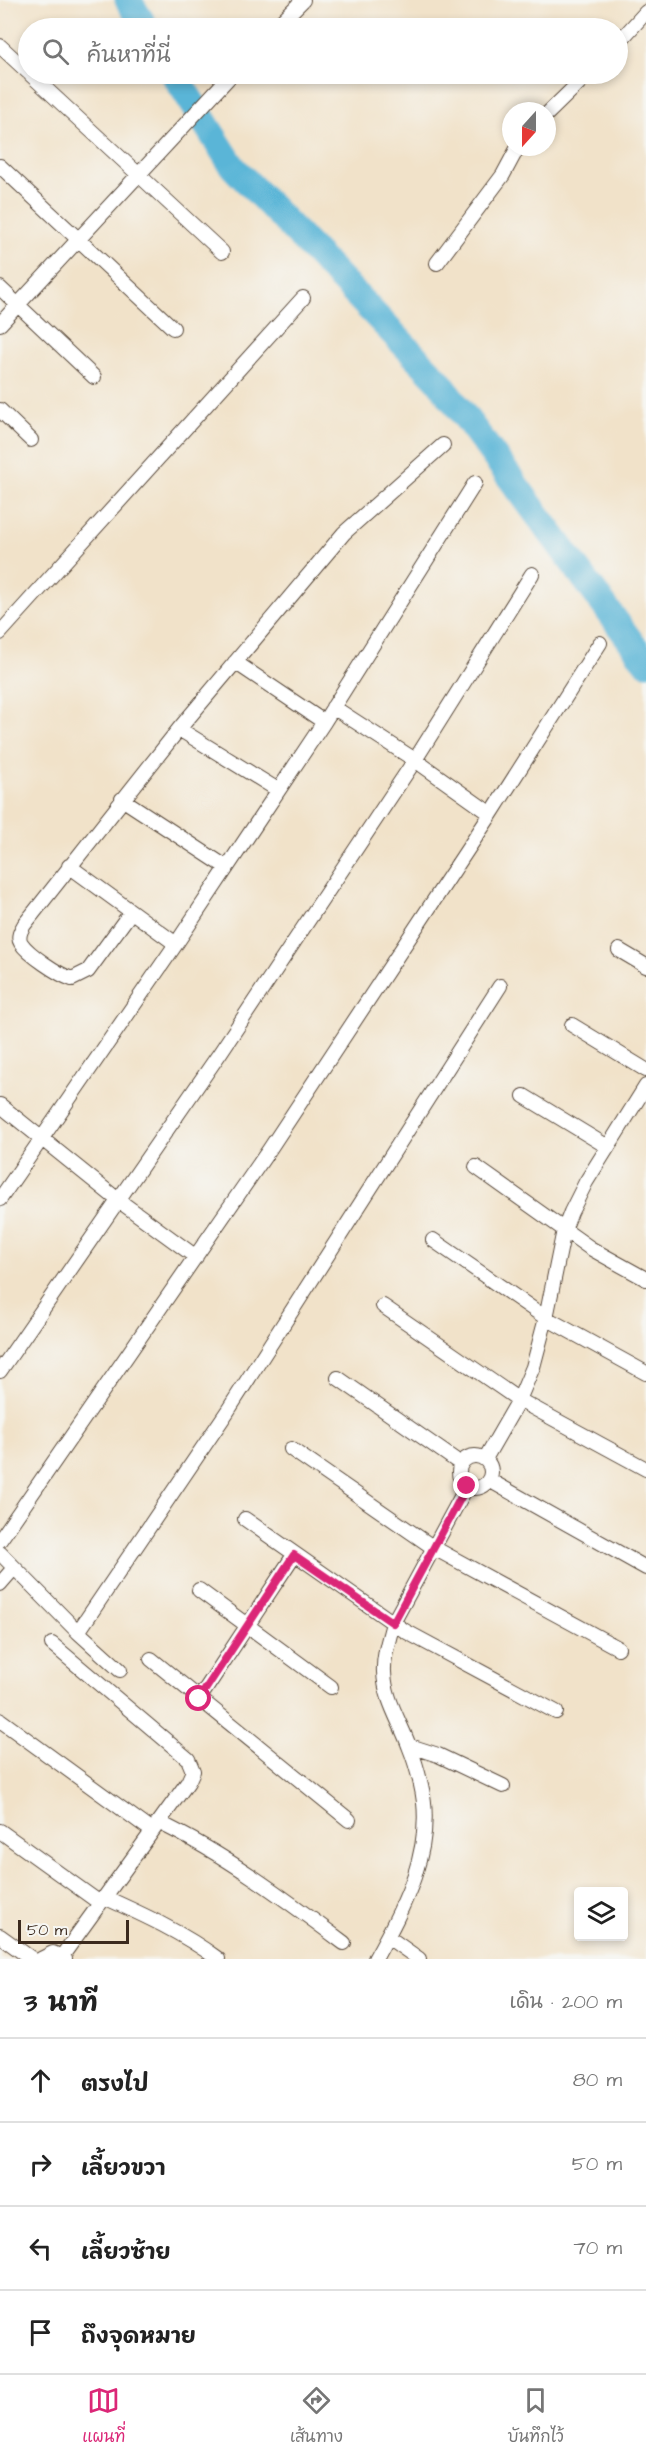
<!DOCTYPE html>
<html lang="th">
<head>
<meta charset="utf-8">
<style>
  body { margin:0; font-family:"Architects Daughter","Playpen Sans Thai",sans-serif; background:#f6f6f6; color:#222 }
  .controls { position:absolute; right:18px; bottom:18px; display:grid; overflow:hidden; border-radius:6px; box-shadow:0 3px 9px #0003 }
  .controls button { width:54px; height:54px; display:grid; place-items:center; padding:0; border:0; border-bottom:2px solid #e0e0e0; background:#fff; color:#222; font:30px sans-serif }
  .compass { position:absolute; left:502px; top:102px; width:54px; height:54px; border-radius:50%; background:#fff; box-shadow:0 3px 9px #0003; rotate:201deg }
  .scale { position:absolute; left:18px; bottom:15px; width:111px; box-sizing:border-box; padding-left:6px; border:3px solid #3b2a1e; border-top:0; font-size:16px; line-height:21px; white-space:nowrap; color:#3b2a1e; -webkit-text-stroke:4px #f6f6f2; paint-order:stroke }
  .stop { position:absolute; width:18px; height:18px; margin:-14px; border:4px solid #db2777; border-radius:50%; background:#fff }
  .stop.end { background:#db2777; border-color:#fff; box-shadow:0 2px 6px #0008 }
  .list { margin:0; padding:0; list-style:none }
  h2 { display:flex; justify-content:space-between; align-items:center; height:78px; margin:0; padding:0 24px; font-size:26px }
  h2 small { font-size:20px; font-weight:400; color:#767676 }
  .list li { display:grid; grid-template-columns:39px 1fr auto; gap:18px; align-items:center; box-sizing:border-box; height:84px; padding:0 24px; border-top:2px solid #e0e0e0 }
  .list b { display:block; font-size:22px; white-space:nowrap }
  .list em { font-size:20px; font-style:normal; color:#767676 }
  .icon { flex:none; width:33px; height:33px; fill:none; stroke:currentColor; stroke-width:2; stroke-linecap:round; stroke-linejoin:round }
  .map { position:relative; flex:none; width:646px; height:1959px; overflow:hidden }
  .search { position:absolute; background:#fff; box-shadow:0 3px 9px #0003; left:18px; right:18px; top:18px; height:66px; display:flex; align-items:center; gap:15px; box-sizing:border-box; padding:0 21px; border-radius:33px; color:#767676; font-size:22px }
  .sheet { height:414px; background:#fff }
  nav { display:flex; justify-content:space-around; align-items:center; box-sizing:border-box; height:84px; border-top:2px solid #e0e0e0; background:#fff; font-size:16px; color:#767676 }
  nav a { display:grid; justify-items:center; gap:3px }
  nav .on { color:#db2777 }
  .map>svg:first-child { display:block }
</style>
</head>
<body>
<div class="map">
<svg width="646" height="1959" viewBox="0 0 646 1959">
  <rect width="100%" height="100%" fill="#f6f6f2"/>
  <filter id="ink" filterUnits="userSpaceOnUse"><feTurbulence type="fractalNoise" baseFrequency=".0167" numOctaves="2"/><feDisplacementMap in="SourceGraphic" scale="12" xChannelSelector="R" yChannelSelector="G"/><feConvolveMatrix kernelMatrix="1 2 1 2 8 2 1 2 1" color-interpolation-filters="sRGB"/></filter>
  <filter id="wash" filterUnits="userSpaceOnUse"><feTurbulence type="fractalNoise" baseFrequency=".008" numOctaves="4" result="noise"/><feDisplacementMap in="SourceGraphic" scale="24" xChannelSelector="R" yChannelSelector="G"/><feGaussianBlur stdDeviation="1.35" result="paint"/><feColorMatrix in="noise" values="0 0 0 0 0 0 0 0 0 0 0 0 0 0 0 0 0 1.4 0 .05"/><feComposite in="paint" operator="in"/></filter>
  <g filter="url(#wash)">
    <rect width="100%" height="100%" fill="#f1e2c9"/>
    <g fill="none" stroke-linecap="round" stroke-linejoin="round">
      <path stroke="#5ab5d7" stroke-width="27" d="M128 0 146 28
        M174 74 233 167 438 380 646 662"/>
    </g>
  </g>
  <g filter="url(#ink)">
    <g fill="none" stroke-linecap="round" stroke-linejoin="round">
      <defs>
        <path id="minor" d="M275 28 303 0
          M618 43 646 12
          M0 46 28 72
          M30 74 222 252
          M547 114 588 74
          M0 166 173 328
          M437 263 503 175 518 147
          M0 288 94 377
          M0 324 232 74
          M0 410 31 440
          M0 633 303 298
          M235 662 324 722
          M333 707 415 760 491 814
          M179 729 278 790
          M122 799 226 867
          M69 866 176 944
          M131 912 88 971 72 979C59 975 28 954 21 943 17 937 21 930 24 925L179 729 344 533 443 445
          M619 950 646 966
          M572 1025 646 1070
          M524 1096 608 1147
          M0 1105 118 1200 196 1257
          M476 1167 590 1248 646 1279
          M0 1199 176 944 324 722 475 483
          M433 1240 546 1318 646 1373
          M383 1306 519 1400 646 1469
          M0 1371 220 1053 415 760 532 574
          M338 1378 461 1464
          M291 1449 434 1548 618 1648
          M459 1472a16 16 0 1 1 32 0a16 16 0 1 1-32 0Z
          M485 1459 519 1400 533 1367 546 1318 564 1230 571 1212 586 1182 646 1086
          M489 1480 646 1568
          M245 1519 405 1631 556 1712
          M0 1540 269 1150 491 814 600 643
          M0 1553 78 1632 120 1670
          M0 1584 14 1568
          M199 1590 331 1687
          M78 1632 227 1412 500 986
          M52 1644 188 1759 193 1771 188 1782 62 1956
          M151 1659 349 1820
          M199 1699 294 1555
          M0 1720 151 1830
          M410 1746 438 1755 503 1786
          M158 1822C225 1854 284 1898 344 1943
          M0 1831 100 1903
          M104 1897C144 1915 183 1933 218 1959
          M0 1936 32 1959
          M388 1937 419 1959
          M41 1959 53 1953 65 1959
          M375 1959C404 1907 436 1847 421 1785 418 1772 414 1758 409 1746 400 1721 385 1700 384 1672 383 1656 389 1639 393 1623L467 1486"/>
      </defs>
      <use href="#minor" stroke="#564638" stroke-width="16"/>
      <use href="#minor" stroke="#fff" stroke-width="14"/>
    </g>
  </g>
  <g fill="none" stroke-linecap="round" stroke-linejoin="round" filter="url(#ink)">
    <path stroke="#db2777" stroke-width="8" d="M199 1699 294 1555 393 1623 467 1486"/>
  </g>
</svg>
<div class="controls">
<button><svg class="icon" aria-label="layers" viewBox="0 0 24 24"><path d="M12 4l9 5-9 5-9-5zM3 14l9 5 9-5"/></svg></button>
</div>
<svg class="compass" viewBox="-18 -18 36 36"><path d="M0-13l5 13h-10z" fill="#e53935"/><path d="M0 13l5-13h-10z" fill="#767676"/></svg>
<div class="scale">50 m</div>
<div class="stop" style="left:199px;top:1699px"></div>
<div class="stop end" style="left:467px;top:1486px"></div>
<div class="search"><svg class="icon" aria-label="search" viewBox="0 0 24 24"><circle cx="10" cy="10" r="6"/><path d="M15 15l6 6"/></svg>ค้นหาที่นี่</div>
</div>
<section class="sheet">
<h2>3 นาที<small>เดิน · 200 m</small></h2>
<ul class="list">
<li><svg class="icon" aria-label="ahead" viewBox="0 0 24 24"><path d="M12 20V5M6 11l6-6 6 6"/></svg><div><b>ตรงไป</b></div><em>80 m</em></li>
<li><svg class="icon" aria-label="right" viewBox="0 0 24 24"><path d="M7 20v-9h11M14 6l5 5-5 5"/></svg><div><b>เลี้ยวขวา</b></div><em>50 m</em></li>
<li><svg class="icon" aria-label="left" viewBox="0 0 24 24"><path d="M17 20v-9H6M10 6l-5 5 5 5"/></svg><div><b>เลี้ยวซ้าย</b></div><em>70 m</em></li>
<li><svg class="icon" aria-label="arrive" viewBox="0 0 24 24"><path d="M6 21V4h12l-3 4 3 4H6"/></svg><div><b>ถึงจุดหมาย</b></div></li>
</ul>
</section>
<nav>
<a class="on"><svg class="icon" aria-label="map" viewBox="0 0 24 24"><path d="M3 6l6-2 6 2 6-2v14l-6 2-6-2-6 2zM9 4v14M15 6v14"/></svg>แผนที่</a>
<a><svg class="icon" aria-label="directions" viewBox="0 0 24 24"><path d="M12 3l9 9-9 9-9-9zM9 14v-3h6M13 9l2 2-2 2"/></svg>เส้นทาง</a>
<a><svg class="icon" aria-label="saved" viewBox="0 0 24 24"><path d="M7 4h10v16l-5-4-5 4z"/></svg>บันทึกไว้</a>
</nav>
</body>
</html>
